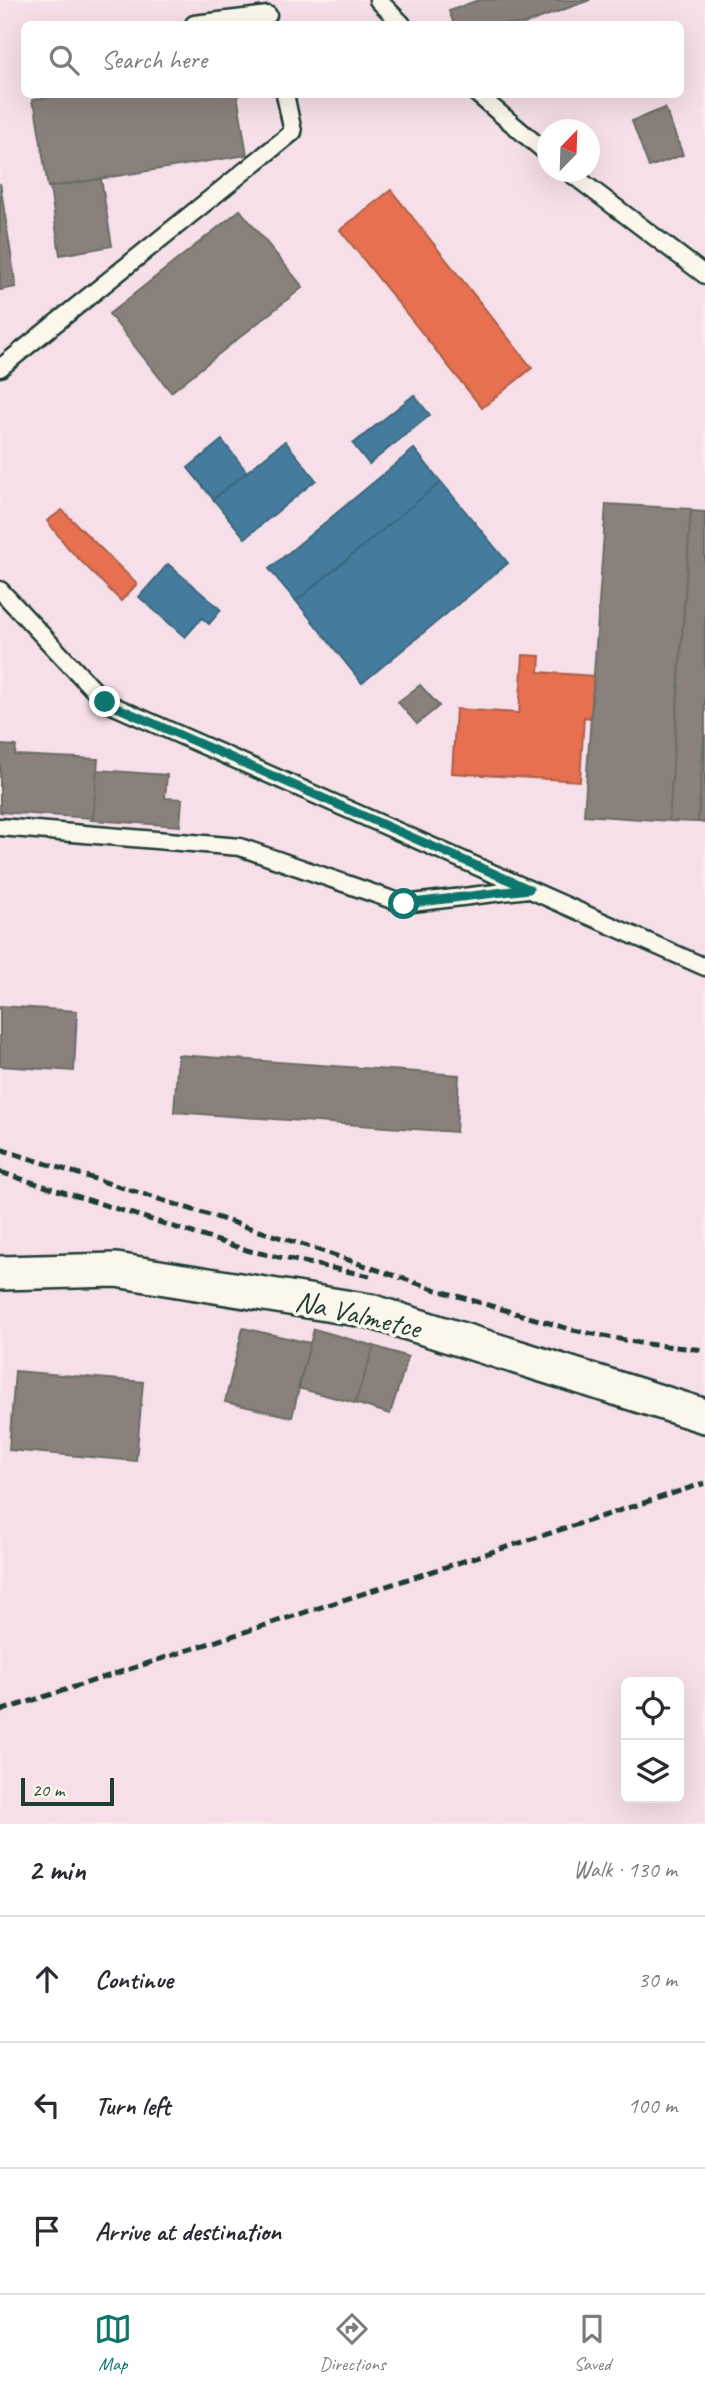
<!DOCTYPE html>
<html lang="en">
<head>
<meta charset="utf-8">
<style>
  body { margin:0; font-family:Caveat,sans-serif; background:#f7f7f7; color:#2b2b33 }
  .controls { position:absolute; right:21px; bottom:21px; display:grid; overflow:hidden; border-radius:10px; box-shadow:0 7px 28px #0002 }
  .controls button { width:63px; height:63px; display:grid; place-items:center; padding:0; border:0; border-bottom:2px solid #e1e1e2; background:#fff; color:#2b2b33; font:35px sans-serif }
  .compass { position:absolute; left:537px; top:119px; width:63px; height:63px; border-radius:50%; background:#fff; box-shadow:0 7px 28px #0002; rotate:23deg }
  .scale { position:absolute; left:21px; bottom:18px; width:93px; box-sizing:border-box; padding-left:7px; border:4px solid #1f3d34; border-top:0; font-size:19px; line-height:24px; white-space:nowrap; color:#1f3d34; -webkit-text-stroke:5px #fbf7ec; paint-order:stroke }
  .stop { position:absolute; width:21px; height:21px; margin:-16px; border:5px solid #0f766e; border-radius:50%; background:#fff }
  .stop.end { background:#0f766e; border-color:#fff; box-shadow:0 2px 7px #0008 }
  .list { margin:0; padding:0; list-style:none }
  h2 { display:flex; justify-content:space-between; align-items:center; height:91px; margin:0; padding:0 28px; font-size:30px }
  h2 small { font-size:23px; font-weight:400; color:#7c7c81 }
  .list li { display:grid; grid-template-columns:46px 1fr auto; gap:21px; align-items:center; box-sizing:border-box; height:126px; padding:0 28px; border-top:2px solid #e1e1e2 }
  .list b { display:block; font-size:26px; white-space:nowrap }
  .list em { font-size:23px; font-style:normal; color:#7c7c81 }
  .icon { flex:none; width:38px; height:38px; fill:none; stroke:currentColor; stroke-width:2; stroke-linecap:round; stroke-linejoin:round }
  .map { position:relative; flex:none; width:705px; height:1824px; overflow:hidden }
  .search { position:absolute; background:#fff; box-shadow:0 7px 28px #0002; left:21px; right:21px; top:21px; height:77px; display:flex; align-items:center; gap:18px; box-sizing:border-box; padding:0 24px; border-radius:10px; color:#7c7c81; font-size:26px }
  .sheet { height:469px; background:#fff }
  nav { display:flex; justify-content:space-around; align-items:center; box-sizing:border-box; height:98px; border-top:2px solid #e1e1e2; background:#fff; font-size:19px; color:#7c7c81 }
  nav a { display:grid; justify-items:center; gap:4px }
  nav .on { color:#0f766e }
  .map>svg:first-child { display:block }
</style>
</head>
<body>
<div class="map">
<svg width="705" height="1824" viewBox="0 0 705 1824">
  <rect width="100%" height="100%" fill="#f9ecea"/>
  <filter id="ink" filterUnits="userSpaceOnUse"><feTurbulence type="fractalNoise" baseFrequency=".0143" numOctaves="2"/><feDisplacementMap in="SourceGraphic" scale="14" xChannelSelector="R" yChannelSelector="G"/><feConvolveMatrix kernelMatrix="1 2 1 2 8 2 1 2 1" color-interpolation-filters="sRGB"/></filter>
  <g filter="url(#ink)">
    <path fill="#f6dfe8" fill-rule="evenodd" d="M0 0H705V1824H0ZM24 24H680V94H24ZM548 130H590V172H548ZM626 1682H679V1798H626Z"/>
    <path fill="#e76f51" stroke="#ab6048" stroke-width="2" d="M391 190 532 368 482 408 340 230Z
      M62 510 137 584 121 601 69 549 47 521Z
      M523 655 540 656 539 672 594 676 591 718 584 717 580 781 452 773 456 709 519 713Z"/>
    <path fill="#457b9d" stroke="#3a687e" stroke-width="2" d="M414 395 430 415 369 464 353 444Z
      M222 440 247 472 213 499 188 468Z
      M285 441 316 480 245 538 213 499Z
      M414 449 441 482 296 601 269 569Z
      M441 482 508 563 362 683 296 601Z
      M168 564 221 610 209 624 202 618 185 637 139 597Z"/>
    <path fill="#8a817c" stroke="#6a6d66" stroke-width="2" d="M478 0H590L524 24H454L449 11Z
      M65 94H237L247 155 48 187 35 106H33L32 100Z
      M665 108 683 155 649 167 632 121Z
      M101 179 112 246 60 255 50 187Z
      M0 183 16 287 0 290Z
      M240 210 303 287 171 392 109 314Z
      M606 504 691 509 669 821 584 815Z
      M691 511 705 512V724L698 822 669 821Z
      M420 685 439 706 417 724 398 702Z
      M705 724V823L698 822Z
      M0 745 16 746 15 755 98 759 93 818 0 812Z
      M97 770 167 775 165 798 182 799 180 826 91 820 93 818Z
      M0 1006 77 1011 74 1071 0 1066Z
      M178 1055 459 1075 456 1132 174 1112Z
      M243 1328 310 1343 292 1417 225 1402Z
      M314 1329 374 1346 355 1403 298 1388Z
      M374 1346 408 1357 390 1414 355 1403Z
      M15 1371 143 1382 136 1461 9 1450Z"/>
    <g fill="none" stroke-linecap="round" stroke-linejoin="round">
      <defs>
        <path id="service" d="M378 0 402 24
          M194 24 268 15
          M477 94 548 154
          M569 172 705 275
          M0 368 293 132 285 94
          M0 590 105 702 705 967
          M0 827 240 847 404 904 528 889"/>
        <path id="minor" d="M0 1273 116 1270 370 1311 705 1416"/>
      </defs>
      <use href="#service" stroke="#1f3d34" stroke-width="21"/>
      <use href="#minor" stroke="#1f3d34" stroke-width="38"/>
      <use href="#service" stroke="#fbf7ec" stroke-width="16"/>
      <use href="#minor" stroke="#fbf7ec" stroke-width="33"/>
      <path stroke="#1f3d34" stroke-width="5" stroke-dasharray="10 5" stroke-linecap="butt" d="M0 1149 301 1244 437 1290 573 1330 645 1344 705 1350
        M0 1172 250 1251 370 1276
        M0 1711 705 1483"/>
    </g>
  </g>
  <g fill="none" stroke-linecap="round" stroke-linejoin="round" filter="url(#ink)">
    <path stroke="#0f766e" stroke-width="9" d="M105 702 529 889 404 904"/>
  </g>
  <g text-anchor="middle" dominant-baseline="central" stroke-width="7" stroke-linejoin="round" paint-order="stroke">
    <g font-size="30" fill="#1f3d34" stroke="#fbf7ec">
      <text transform="translate(358 1314) rotate(13)">Na Valmetce</text>
    </g>
  </g>
</svg>
<div class="controls">
<button><svg class="icon" aria-label="locate" viewBox="0 0 24 24"><circle cx="12" cy="12" r="6"/><path d="M12 2v4M12 18v4M2 12h4M18 12h4"/></svg></button>
<button><svg class="icon" aria-label="layers" viewBox="0 0 24 24"><path d="M12 4l9 5-9 5-9-5zM3 14l9 5 9-5"/></svg></button>
</div>
<svg class="compass" viewBox="-18 -18 36 36"><path d="M0-13l5 13h-10z" fill="#e53935"/><path d="M0 13l5-13h-10z" fill="#7c7c81"/></svg>
<div class="scale">20 m</div>
<div class="stop" style="left:404px;top:904px"></div>
<div class="stop end" style="left:105px;top:702px"></div>
<div class="search"><svg class="icon" aria-label="search" viewBox="0 0 24 24"><circle cx="10" cy="10" r="6"/><path d="M15 15l6 6"/></svg>Search here</div>
</div>
<section class="sheet">
<h2>2 min<small>Walk · 130 m</small></h2>
<ul class="list">
<li><svg class="icon" aria-label="ahead" viewBox="0 0 24 24"><path d="M12 20V5M6 11l6-6 6 6"/></svg><div><b>Continue</b></div><em>30 m</em></li>
<li><svg class="icon" aria-label="left" viewBox="0 0 24 24"><path d="M17 20v-9H6M10 6l-5 5 5 5"/></svg><div><b>Turn left</b></div><em>100 m</em></li>
<li><svg class="icon" aria-label="arrive" viewBox="0 0 24 24"><path d="M6 21V4h12l-3 4 3 4H6"/></svg><div><b>Arrive at destination</b></div></li>
</ul>
</section>
<nav>
<a class="on"><svg class="icon" aria-label="map" viewBox="0 0 24 24"><path d="M3 6l6-2 6 2 6-2v14l-6 2-6-2-6 2zM9 4v14M15 6v14"/></svg>Map</a>
<a><svg class="icon" aria-label="directions" viewBox="0 0 24 24"><path d="M12 3l9 9-9 9-9-9zM9 14v-3h6M13 9l2 2-2 2"/></svg>Directions</a>
<a><svg class="icon" aria-label="saved" viewBox="0 0 24 24"><path d="M7 4h10v16l-5-4-5 4z"/></svg>Saved</a>
</nav>
</body>
</html>
